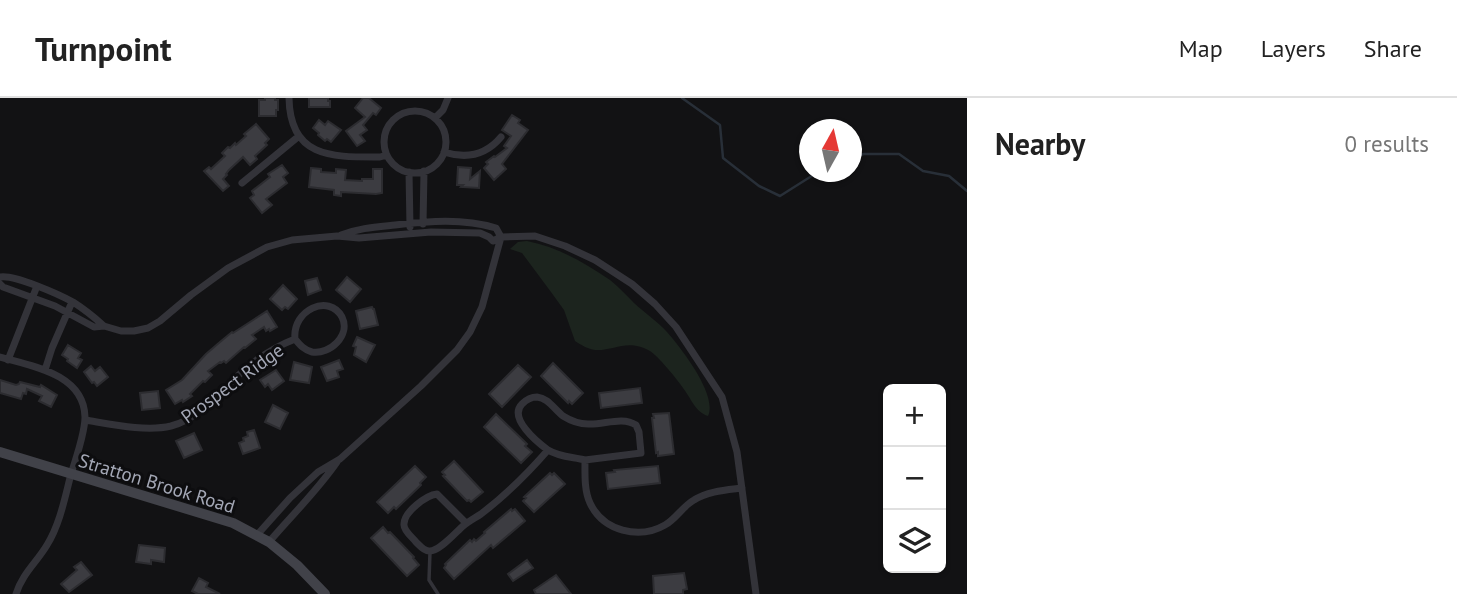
<!DOCTYPE html>
<html lang="en">
<head>
<meta charset="utf-8">
<style>
  body { margin:0; font-family:"PT Sans",sans-serif; background:#f6f6f6; color:#222 }
  .controls { position:absolute; right:21px; bottom:21px; display:grid; overflow:hidden; border-radius:10px; box-shadow:0 2px 5px #0004 }
  .controls button { width:63px; height:63px; display:grid; place-items:center; padding:0; border:0; border-bottom:2px solid #e0e0e0; background:#fff; color:#222; font:35px sans-serif }
  .compass { position:absolute; left:799px; top:21px; width:63px; height:63px; border-radius:50%; background:#fff; box-shadow:0 2px 5px #0004; rotate:8deg }
  .list { margin:0; padding:0; list-style:none }
  h2 { display:flex; justify-content:space-between; align-items:center; height:91px; margin:0; padding:0 28px; font-size:30px }
  h2 small { font-size:23px; font-weight:400; color:#767676 }
  .icon { flex:none; width:38px; height:38px; fill:none; stroke:currentColor; stroke-width:2; stroke-linecap:round; stroke-linejoin:round }
  .map { position:relative; flex:none; width:967px; height:496px; overflow:hidden }
  header { display:flex; align-items:center; gap:42px; box-sizing:border-box; height:98px; padding:0 35px; background:#fff; border-bottom:2px solid #e0e0e0 }
  header strong { font-size:33px }
  nav { display:flex; gap:38px; margin-inline-start:auto; font-size:24px }
  main { display:flex }
  aside { flex:1; background:#fff }
  .map>svg:first-child { display:block }
</style>
</head>
<body>
<header>
<strong>Turnpoint</strong>
<nav><a>Map</a><a>Layers</a><a>Share</a></nav>
</header>
<main>
<div class="map">
<svg width="967" height="496" viewBox="0 0 967 496">
  <rect width="100%" height="100%" fill="#121214"/>
  <path fill="#1c241e" d="M527 143C558 149 585 165 610 182 619 189 626 197 634 205 645 215 657 223 667 234 681 250 718 297 708 318 695 314 691 300 683 290 678 282 657 257 650 253 627 240 615 253 595 252 588 251 581 247 575 243L564 212 551 194 522 155 510 151 518 144Z"/>
  <g fill="none" stroke-linecap="round" stroke-linejoin="round">
    <path stroke="#282f38" stroke-width="2.5" d="M682 0 720 27 723 60 759 88 780 98 818 74
      M852 59 864 56H899L923 73 949 78 967 93"/>
  </g>
  <path fill="#3c3c41" stroke="#2c2c30" stroke-width="2" d="M265 0H275V2H278V12H276V18H259V2H265Z
    M309 0H328V3H330V9H309Z
    M363 0H369L381 10 376 17 373 15 363 27 367 32 360 37 365 43 357 48 346 33 365 19 355 10Z
    M512 17 520 22 518 25 528 32 502 66 506 71 494 82 484 70 488 66 486 64 494 58 495 59 507 50 504 48 511 38 502 32Z
    M319 22 325 27 328 23 341 32 331 44 327 41 325 43 318 37 319 35 313 30Z
    M256 26 269 41 265 45 267 47 255 58 257 61 250 67 243 59 229 72 226 76 227 77 223 81 229 88 223 93 204 73 209 69 211 71 225 58 222 55 228 49 230 50 235 45 236 47 246 38 244 36Z
    M282 67 288 75 283 79 287 85 266 101 272 107 262 115 250 100 254 97 252 93 270 79 268 76Z
    M458 69 471 70 470 81 480 73 479 90 461 89 463 87H457Z
    M311 70 321 71V74L336 75V71L346 72 345 82 362 83V81H373V71H382V95L376 96 341 94V98L334 97V92L309 89Z
    M347 179 361 191 350 204 336 192Z
    M317 180 321 192 308 197 305 183Z
    M283 187 297 201 288 211 285 209 282 212 270 201Z
    M372 209 373 211H374L378 227 360 231 356 213Z
    M267 213 277 229 270 233 269 231 266 233 264 229 252 237 256 241 245 250 244 249 226 265 224 263 221 265 220 264 208 273 212 277 205 284 203 283 190 296 192 298 183 304 182 302 175 306 166 292 182 282 206 256 220 244 232 234 233 235Z
    M357 239 375 247 366 264 354 257 356 249 353 248Z
    M68 247 81 255 78 260 82 262 77 270 67 263 68 261 62 257Z
    M339 262 343 271 337 273 339 279 327 283 321 269Z
    M294 264 312 269 309 285 290 282Z
    M553 265 583 295 572 306 569 303 568 305 541 278Z
    M518 267 531 279 502 309 489 296Z
    M91 268 95 273 100 269 108 279 97 288 94 284 92 285 84 274Z
    M276 272 284 283 272 292 268 286 265 289 260 282Z
    M0 282 16 287 19 286 20 284 40 289 41 287 57 297 51 309 39 303 42 298 27 291 26 296 23 295 21 301 0 295Z
    M640 290 642 305 601 310 599 295Z
    M158 293 160 310 142 312 140 295Z
    M273 307 288 315 280 331 265 324Z
    M669 315 674 356 658 358V354L656 355 652 320H654L653 316Z
    M496 316 527 346 525 348 532 354 521 365 484 329Z
    M254 332 260 350 243 356 239 345 244 343 243 340 248 338 247 334Z
    M194 335 202 352 184 360 176 343Z
    M454 363 483 394 471 404 469 402 467 403 443 378 445 377 442 374Z
    M415 368 426 379 420 385 421 387 396 411 394 409 388 415 377 404Z
    M658 368 660 385 608 391 606 375 615 374 614 372Z
    M550 375 552 377 554 375 565 386 534 414 523 403 526 400 524 399Z
    M511 411 512 413 515 411 525 423 493 450 491 447 454 481 444 470 446 467 445 466 470 442 472 444 474 441 476 443 485 435 484 434Z
    M383 429 388 435 390 434 414 459 413 460 419 467 407 478 371 440Z
    M139 447 165 450 164 464 151 462V466L136 464Z
    M527 462 533 470 513 483 508 476Z
    M81 464 92 477 69 494 61 486 77 472 74 469Z
    M684 475 687 491 683 492V496H654L653 478Z
    M556 477 571 496H536L534 492Z
    M199 480 208 485 206 489 220 496H198L192 493Z"/>
  <g fill="none" stroke-linecap="round" stroke-linejoin="round">
    <path stroke="#333339" stroke-width="3.5" d="M430 454 429 482 438 496"/>
    <path stroke="#333339" stroke-width="7" d="M289 0C290 61 333 59 380 59L387 57
      M384 44a31 31 0 1 1 62 0a31 31 0 1 1-62 0Z
      M435 20 443 12 448 0
      M444 54C466 61 486 57 501 39
      M409 74 410 129
      M242 85 299 38
      M423 126 424 73
      M341 137C359 130 376 129 395 127 429 123 463 120 496 130L501 139
      M0 179C14 176 60 197 73 204 84 211 94 219 104 228
      M0 186 3 189 55 208 94 229 104 228 121 233H134L148 230 160 223 191 197 228 170 267 149 292 142 337 138 359 140 431 134 480 135 489 139 493 143 501 139 535 138 565 148 595 162 632 186 655 206 676 229 722 299 737 354 756 496
      M0 259C32 268 84 276 85 319 85 334 76 361 71 376 65 399 60 426 47 447 37 464 22 476 16 496
      M8 262 37 188
      M45 272 52 250 72 204
      M85 322C110 326 146 334 171 328 201 320 222 292 244 272 258 260 277 248 295 241 300 247 304 252 312 254 330 257 351 237 342 219 329 195 292 212 295 241
      M585 362C573 359 559 359 548 352 537 344 508 320 522 306 526 302 532 299 537 299 548 300 554 311 563 318 571 323 579 326 588 326 604 327 622 318 636 327L639 334 641 355 585 362C585 376 584 392 590 405 603 433 639 442 665 427 676 421 683 408 694 402 708 393 726 392 742 390
      M466 425 437 396C427 397 403 414 404 427 404 433 412 439 416 444 420 448 424 453 429 453 439 454 456 434 463 428 469 423 475 420 481 416 506 397 528 375 548 352
      M257 437 290 400 318 374 340 361 421 288 457 252 470 234 482 209 501 139
      M269 444C292 417 317 393 337 364"/>
    <path stroke="#414249" stroke-width="10" d="M0 354 233 425 269 444 297 467 325 496"/>
  </g>
  <g text-anchor="middle" dominant-baseline="central" stroke-width="6" stroke-linejoin="round" paint-order="stroke">
    <g font-size="19" fill="#a3a7b5" stroke="#0d0d0f">
      <text transform="translate(232 285) rotate(-36)">Prospect Ridge</text>
      <text transform="translate(157 385) rotate(17)">Stratton Brook Road</text>
    </g>
  </g>
</svg>
<div class="controls">
<button>+</button>
<button>−</button>
<button><svg class="icon" aria-label="layers" viewBox="0 0 24 24"><path d="M12 4l9 5-9 5-9-5zM3 14l9 5 9-5"/></svg></button>
</div>
<svg class="compass" viewBox="-18 -18 36 36"><path d="M0-13l5 13h-10z" fill="#e53935"/><path d="M0 13l5-13h-10z" fill="#767676"/></svg>
</div>
<aside>
<h2>Nearby<small>0 results</small></h2>
<ul class="list">
</ul>
</aside>
</main>
</body>
</html>
